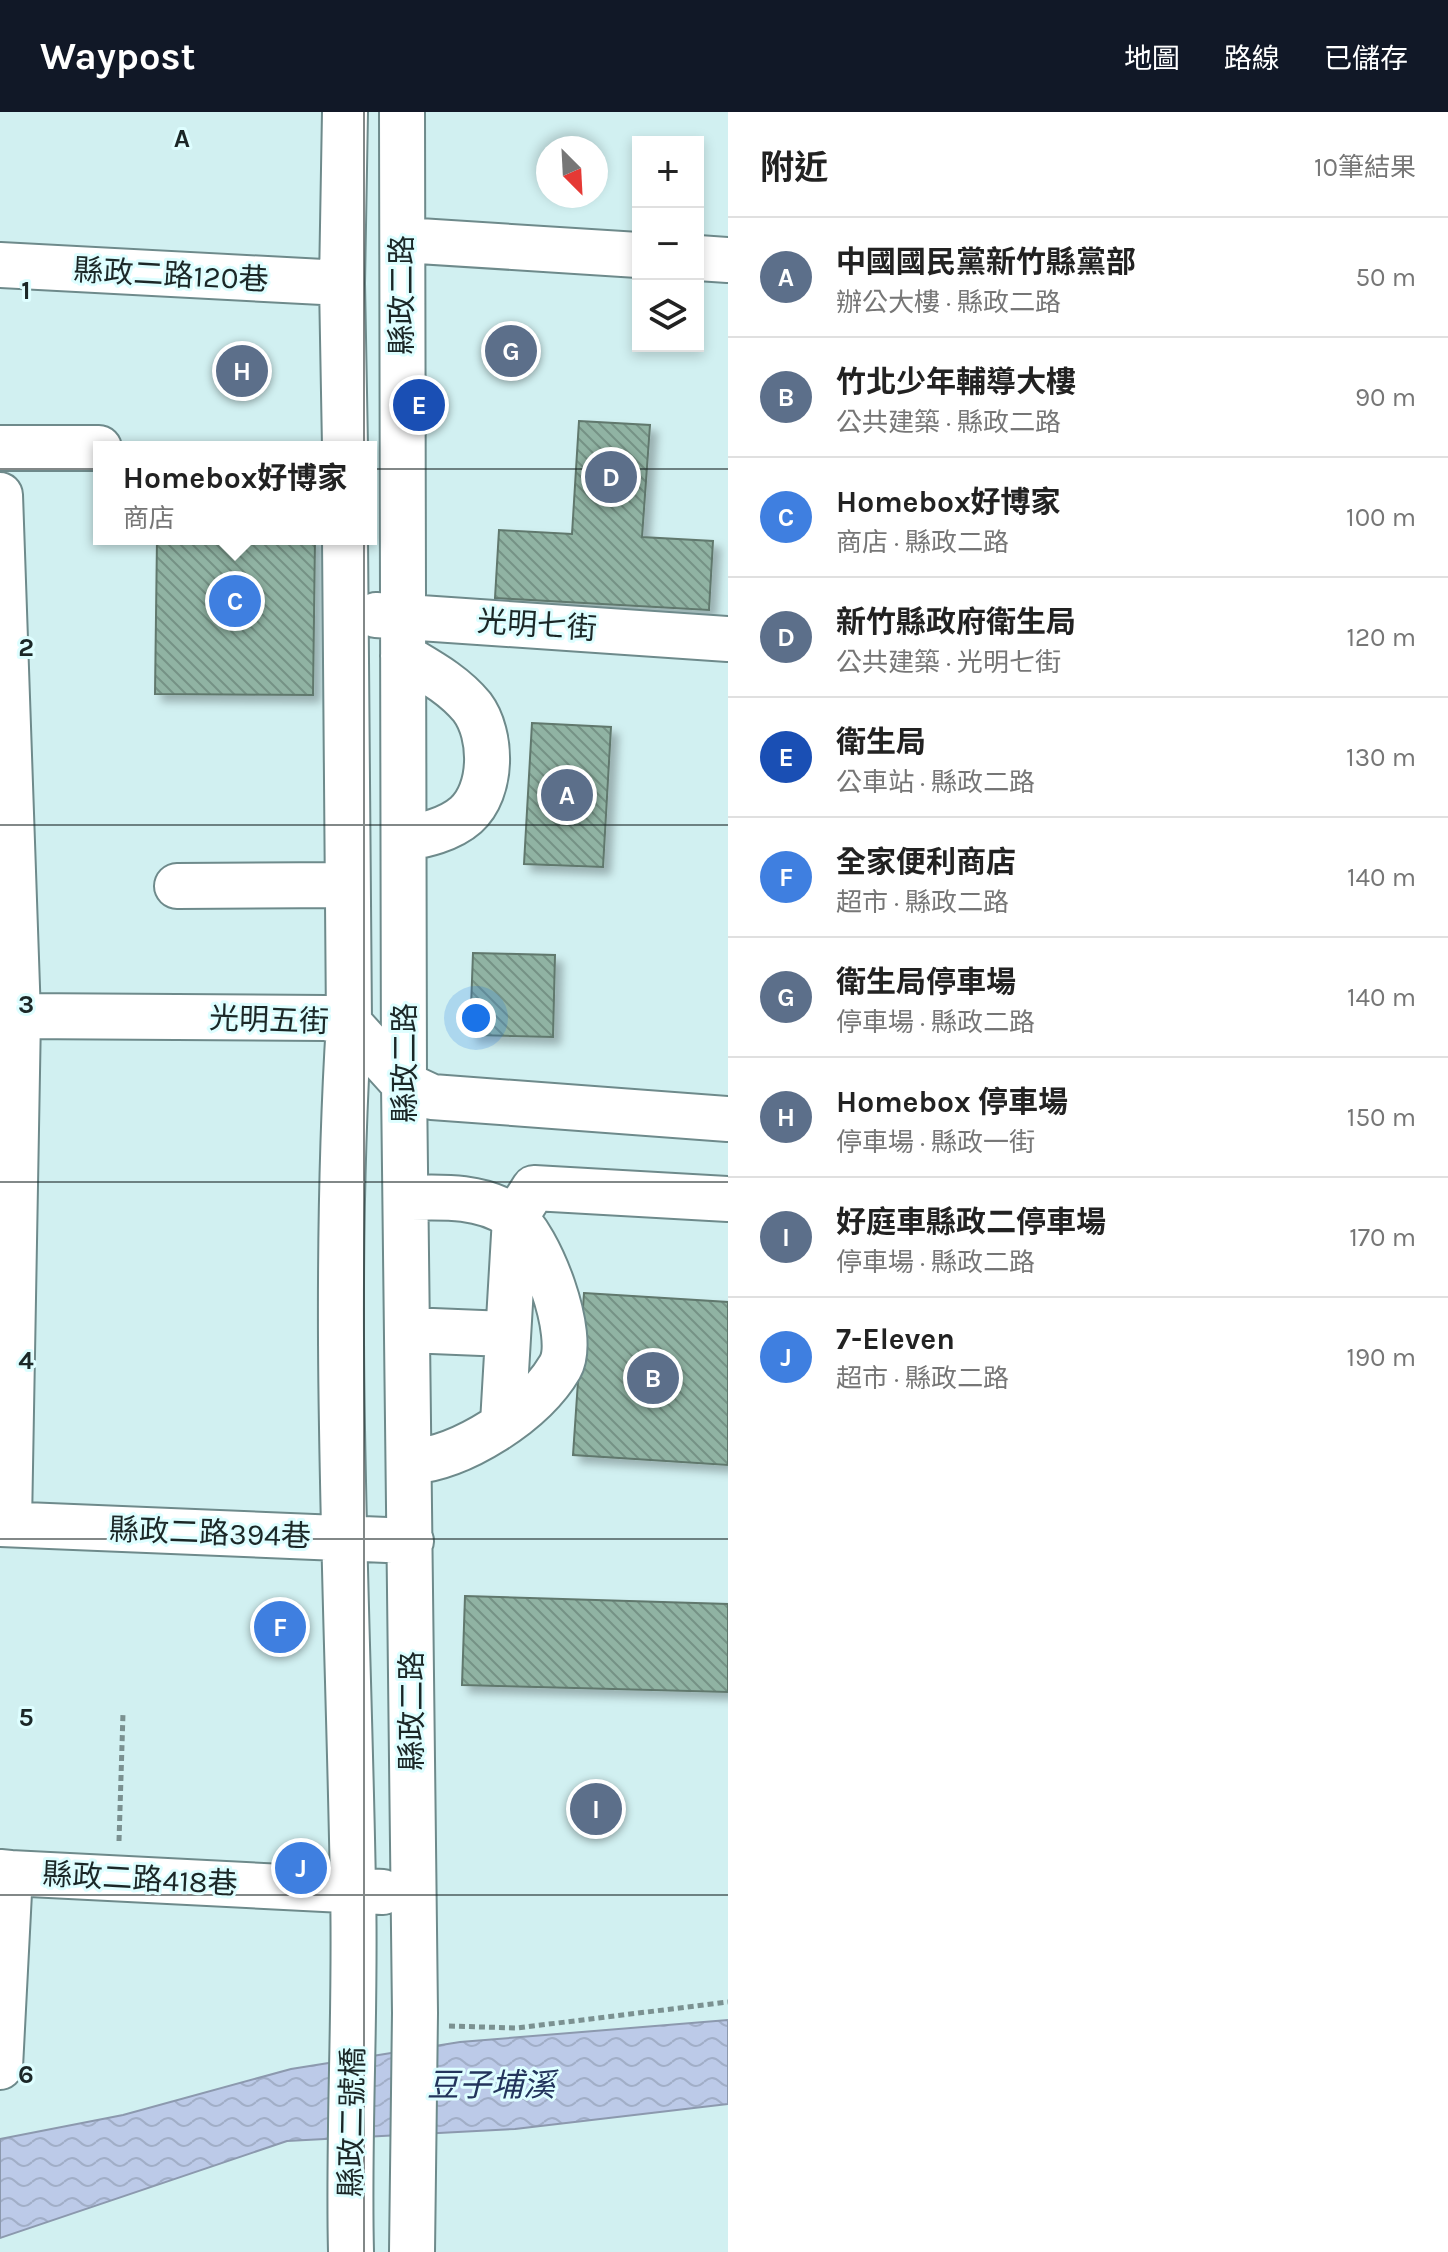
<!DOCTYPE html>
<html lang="zh-TW">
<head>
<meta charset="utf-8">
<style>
  body { margin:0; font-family:Karla,"Noto Sans TC",sans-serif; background:#f2f2f2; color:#222 }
  .controls { position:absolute; right:24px; top:24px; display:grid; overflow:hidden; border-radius:0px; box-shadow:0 4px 12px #0003 }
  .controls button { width:72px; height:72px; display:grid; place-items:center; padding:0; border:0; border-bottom:2px solid #e0e0e0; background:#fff; color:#222; font:40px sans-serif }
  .compass { position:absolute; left:536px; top:24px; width:72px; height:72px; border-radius:50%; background:#fff; box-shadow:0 4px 12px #0003; rotate:156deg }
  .you { position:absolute; left:476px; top:906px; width:28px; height:28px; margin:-20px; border:6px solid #fff; border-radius:50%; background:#1a73e8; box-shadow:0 0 0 12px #1a73e833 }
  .badge { display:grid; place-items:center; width:52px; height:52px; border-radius:50%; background:#111827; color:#fff; font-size:26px; font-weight:700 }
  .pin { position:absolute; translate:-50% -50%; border:4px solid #fff; box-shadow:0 2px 8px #0006 }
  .popup { position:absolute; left:93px; top:329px; width:284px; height:104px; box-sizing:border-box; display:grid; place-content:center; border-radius:0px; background:#fff; filter:drop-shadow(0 2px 6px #0005); font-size:26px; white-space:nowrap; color:#767676 }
  .popup b { font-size:30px; color:#222 }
  .popup::after { content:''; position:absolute; left:50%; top:100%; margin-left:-16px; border:16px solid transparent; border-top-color:#fff }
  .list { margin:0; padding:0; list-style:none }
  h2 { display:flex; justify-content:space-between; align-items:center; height:104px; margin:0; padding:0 32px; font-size:34px }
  h2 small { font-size:26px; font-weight:400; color:#767676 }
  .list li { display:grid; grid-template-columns:52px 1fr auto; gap:24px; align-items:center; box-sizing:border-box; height:120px; padding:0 32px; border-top:2px solid #e0e0e0 }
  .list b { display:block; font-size:30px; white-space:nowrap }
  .list p { margin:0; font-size:26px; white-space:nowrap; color:#767676 }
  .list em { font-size:26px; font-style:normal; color:#767676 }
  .icon { flex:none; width:44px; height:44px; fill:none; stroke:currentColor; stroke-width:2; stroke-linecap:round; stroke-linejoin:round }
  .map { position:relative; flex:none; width:728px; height:2140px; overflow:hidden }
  header { display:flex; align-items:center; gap:48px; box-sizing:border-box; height:112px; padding:0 40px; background:#111827; color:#fff }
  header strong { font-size:38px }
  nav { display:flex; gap:44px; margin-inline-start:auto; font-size:28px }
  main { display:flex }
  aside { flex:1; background:#fff }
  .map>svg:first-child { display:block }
</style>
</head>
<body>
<header>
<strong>Waypost</strong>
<nav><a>地圖</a><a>路線</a><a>已儲存</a></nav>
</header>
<main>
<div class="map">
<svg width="728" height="2140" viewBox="0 0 728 2140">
  <defs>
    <pattern id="water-waves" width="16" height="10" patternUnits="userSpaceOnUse" patternTransform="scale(2)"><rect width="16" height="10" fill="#bccae8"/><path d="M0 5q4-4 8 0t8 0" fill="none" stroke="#a1aec7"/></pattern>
    <pattern id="building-back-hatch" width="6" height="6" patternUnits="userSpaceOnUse" patternTransform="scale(2)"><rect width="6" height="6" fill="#90b3a3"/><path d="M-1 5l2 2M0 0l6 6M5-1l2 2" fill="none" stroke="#759285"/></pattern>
    <filter id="shadow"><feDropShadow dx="7" dy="7" stdDeviation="4" flood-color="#0004"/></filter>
  </defs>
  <rect width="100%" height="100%" fill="#d1f0f1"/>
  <path fill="url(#water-waves)" stroke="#8c99ae" stroke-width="2" d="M728 1908V1992L515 2017 287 2029 0 2126V2027L123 2003 291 1957 460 1930Z"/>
  <path fill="url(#building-back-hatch)" stroke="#61786d" stroke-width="2" filter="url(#shadow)" d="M579 309 650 313 642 425 713 429 709 498 495 486 499 418 572 422Z
    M157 427H315L313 583 155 582Z
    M532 611 611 615 603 755 524 752Z
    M473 841 555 843 553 925 470 923Z
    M584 1181 728 1190V1353L573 1343Z
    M465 1484 728 1492V1580L462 1573Z"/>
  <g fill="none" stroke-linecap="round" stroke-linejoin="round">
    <defs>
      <path id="minor" d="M402 0 404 972 415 1901 412 2140
        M403 128 638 143
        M698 146 728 148
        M0 153 342 171
        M345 335 342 171 345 0
        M0 336H99
        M0 383 18 904 9 1412
        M345 427 349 911C331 1199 348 1488 353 1776 356 1897 348 2019 351 2140
        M376 503 728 527
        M403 544C428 559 453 572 472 595 493 623 493 679 466 703 449 718 424 723 404 727
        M177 774 347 773
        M18 904 326 906 349 911 404 972 432 985 728 1007
        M406 1086C443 1085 481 1083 512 1104 539 1123 578 1224 560 1255 533 1301 462 1346 410 1350
        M408 1218 506 1222
        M503 1311 515 1106 534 1076 728 1087
        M0 1412 411 1429
        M0 1760 10 1761 0 1955
        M10 1761 383 1780"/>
    </defs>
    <use href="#minor" stroke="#6e8a8b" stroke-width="48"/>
    <path stroke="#7b9191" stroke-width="5" stroke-dasharray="6 4" stroke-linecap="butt" d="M119 1729 123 1601
      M449 1914 517 1916 728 1890"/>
    <use href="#minor" stroke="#fff" stroke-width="44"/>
  </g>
  <path fill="none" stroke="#1b2727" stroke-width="2" stroke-opacity="0.55" d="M364 0V2140M0 357H728M0 713H728M0 1070H728M0 1427H728M0 1783H728"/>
  <g text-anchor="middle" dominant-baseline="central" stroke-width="6" stroke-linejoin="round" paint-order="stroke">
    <g font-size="30" fill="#1b2727" stroke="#defeff">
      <text transform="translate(171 163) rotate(3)">縣政二路120巷</text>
      <text transform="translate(402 183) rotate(-90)">縣政二路</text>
      <text transform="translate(537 513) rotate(4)">光明七街</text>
      <text transform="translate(269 908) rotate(2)">光明五街</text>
      <text transform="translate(405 951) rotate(-90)">縣政二路</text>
      <text transform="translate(210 1421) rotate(2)">縣政二路394巷</text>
      <text transform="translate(412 1599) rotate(-90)">縣政二路</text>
      <text transform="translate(140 1767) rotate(3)">縣政二路418巷</text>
      <text transform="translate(352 2010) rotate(-89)">縣政二號橋</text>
    </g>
    <g font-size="32" font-style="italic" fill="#23345c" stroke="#defeff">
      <text x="491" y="1973">豆子埔溪</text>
    </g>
  </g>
  <g font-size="26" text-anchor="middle" font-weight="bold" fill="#1b2727" stroke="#defeff" stroke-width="6" stroke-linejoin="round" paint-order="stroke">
    <text x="182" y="35">A</text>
    <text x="26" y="187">1</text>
    <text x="26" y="544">2</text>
    <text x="26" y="901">3</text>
    <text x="26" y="1257">4</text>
    <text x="26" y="1614">5</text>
    <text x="26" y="1971">6</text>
  </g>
</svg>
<div class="controls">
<button>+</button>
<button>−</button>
<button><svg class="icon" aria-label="layers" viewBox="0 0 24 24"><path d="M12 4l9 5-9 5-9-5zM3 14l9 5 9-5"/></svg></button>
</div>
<svg class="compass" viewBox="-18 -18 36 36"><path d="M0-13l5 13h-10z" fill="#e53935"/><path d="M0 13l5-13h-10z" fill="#767676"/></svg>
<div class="you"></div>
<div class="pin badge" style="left:567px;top:683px;background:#5c6f8a">A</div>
<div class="pin badge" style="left:653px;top:1266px;background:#5c6f8a">B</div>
<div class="pin badge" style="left:235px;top:489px;background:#3f7fe0">C</div>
<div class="popup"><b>Homebox好博家</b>商店</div>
<div class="pin badge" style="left:611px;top:365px;background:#5c6f8a">D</div>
<div class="pin badge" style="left:419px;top:293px;background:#1a4fb4">E</div>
<div class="pin badge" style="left:280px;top:1515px;background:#3f7fe0">F</div>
<div class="pin badge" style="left:511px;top:239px;background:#5c6f8a">G</div>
<div class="pin badge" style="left:242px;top:259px;background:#5c6f8a">H</div>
<div class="pin badge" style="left:596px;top:1697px;background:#5c6f8a">I</div>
<div class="pin badge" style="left:301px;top:1756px;background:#3f7fe0">J</div>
</div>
<aside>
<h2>附近<small>10筆結果</small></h2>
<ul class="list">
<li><span class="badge" style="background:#5c6f8a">A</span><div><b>中國國民黨新竹縣黨部</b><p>辦公大樓 · 縣政二路</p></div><em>50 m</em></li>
<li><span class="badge" style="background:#5c6f8a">B</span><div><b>竹北少年輔導大樓</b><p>公共建築 · 縣政二路</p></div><em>90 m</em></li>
<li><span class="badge" style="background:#3f7fe0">C</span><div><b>Homebox好博家</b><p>商店 · 縣政二路</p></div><em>100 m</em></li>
<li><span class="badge" style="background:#5c6f8a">D</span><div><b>新竹縣政府衛生局</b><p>公共建築 · 光明七街</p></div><em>120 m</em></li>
<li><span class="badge" style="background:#1a4fb4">E</span><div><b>衛生局</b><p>公車站 · 縣政二路</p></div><em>130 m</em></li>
<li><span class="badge" style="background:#3f7fe0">F</span><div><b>全家便利商店</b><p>超市 · 縣政二路</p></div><em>140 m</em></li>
<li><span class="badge" style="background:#5c6f8a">G</span><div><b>衛生局停車場</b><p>停車場 · 縣政二路</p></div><em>140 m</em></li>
<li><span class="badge" style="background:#5c6f8a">H</span><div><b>Homebox 停車場</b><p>停車場 · 縣政一街</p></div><em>150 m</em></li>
<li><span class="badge" style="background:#5c6f8a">I</span><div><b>好庭車縣政二停車場</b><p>停車場 · 縣政二路</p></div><em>170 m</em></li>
<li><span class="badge" style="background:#3f7fe0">J</span><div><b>7-Eleven</b><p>超市 · 縣政二路</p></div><em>190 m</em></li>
</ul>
</aside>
</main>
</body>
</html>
